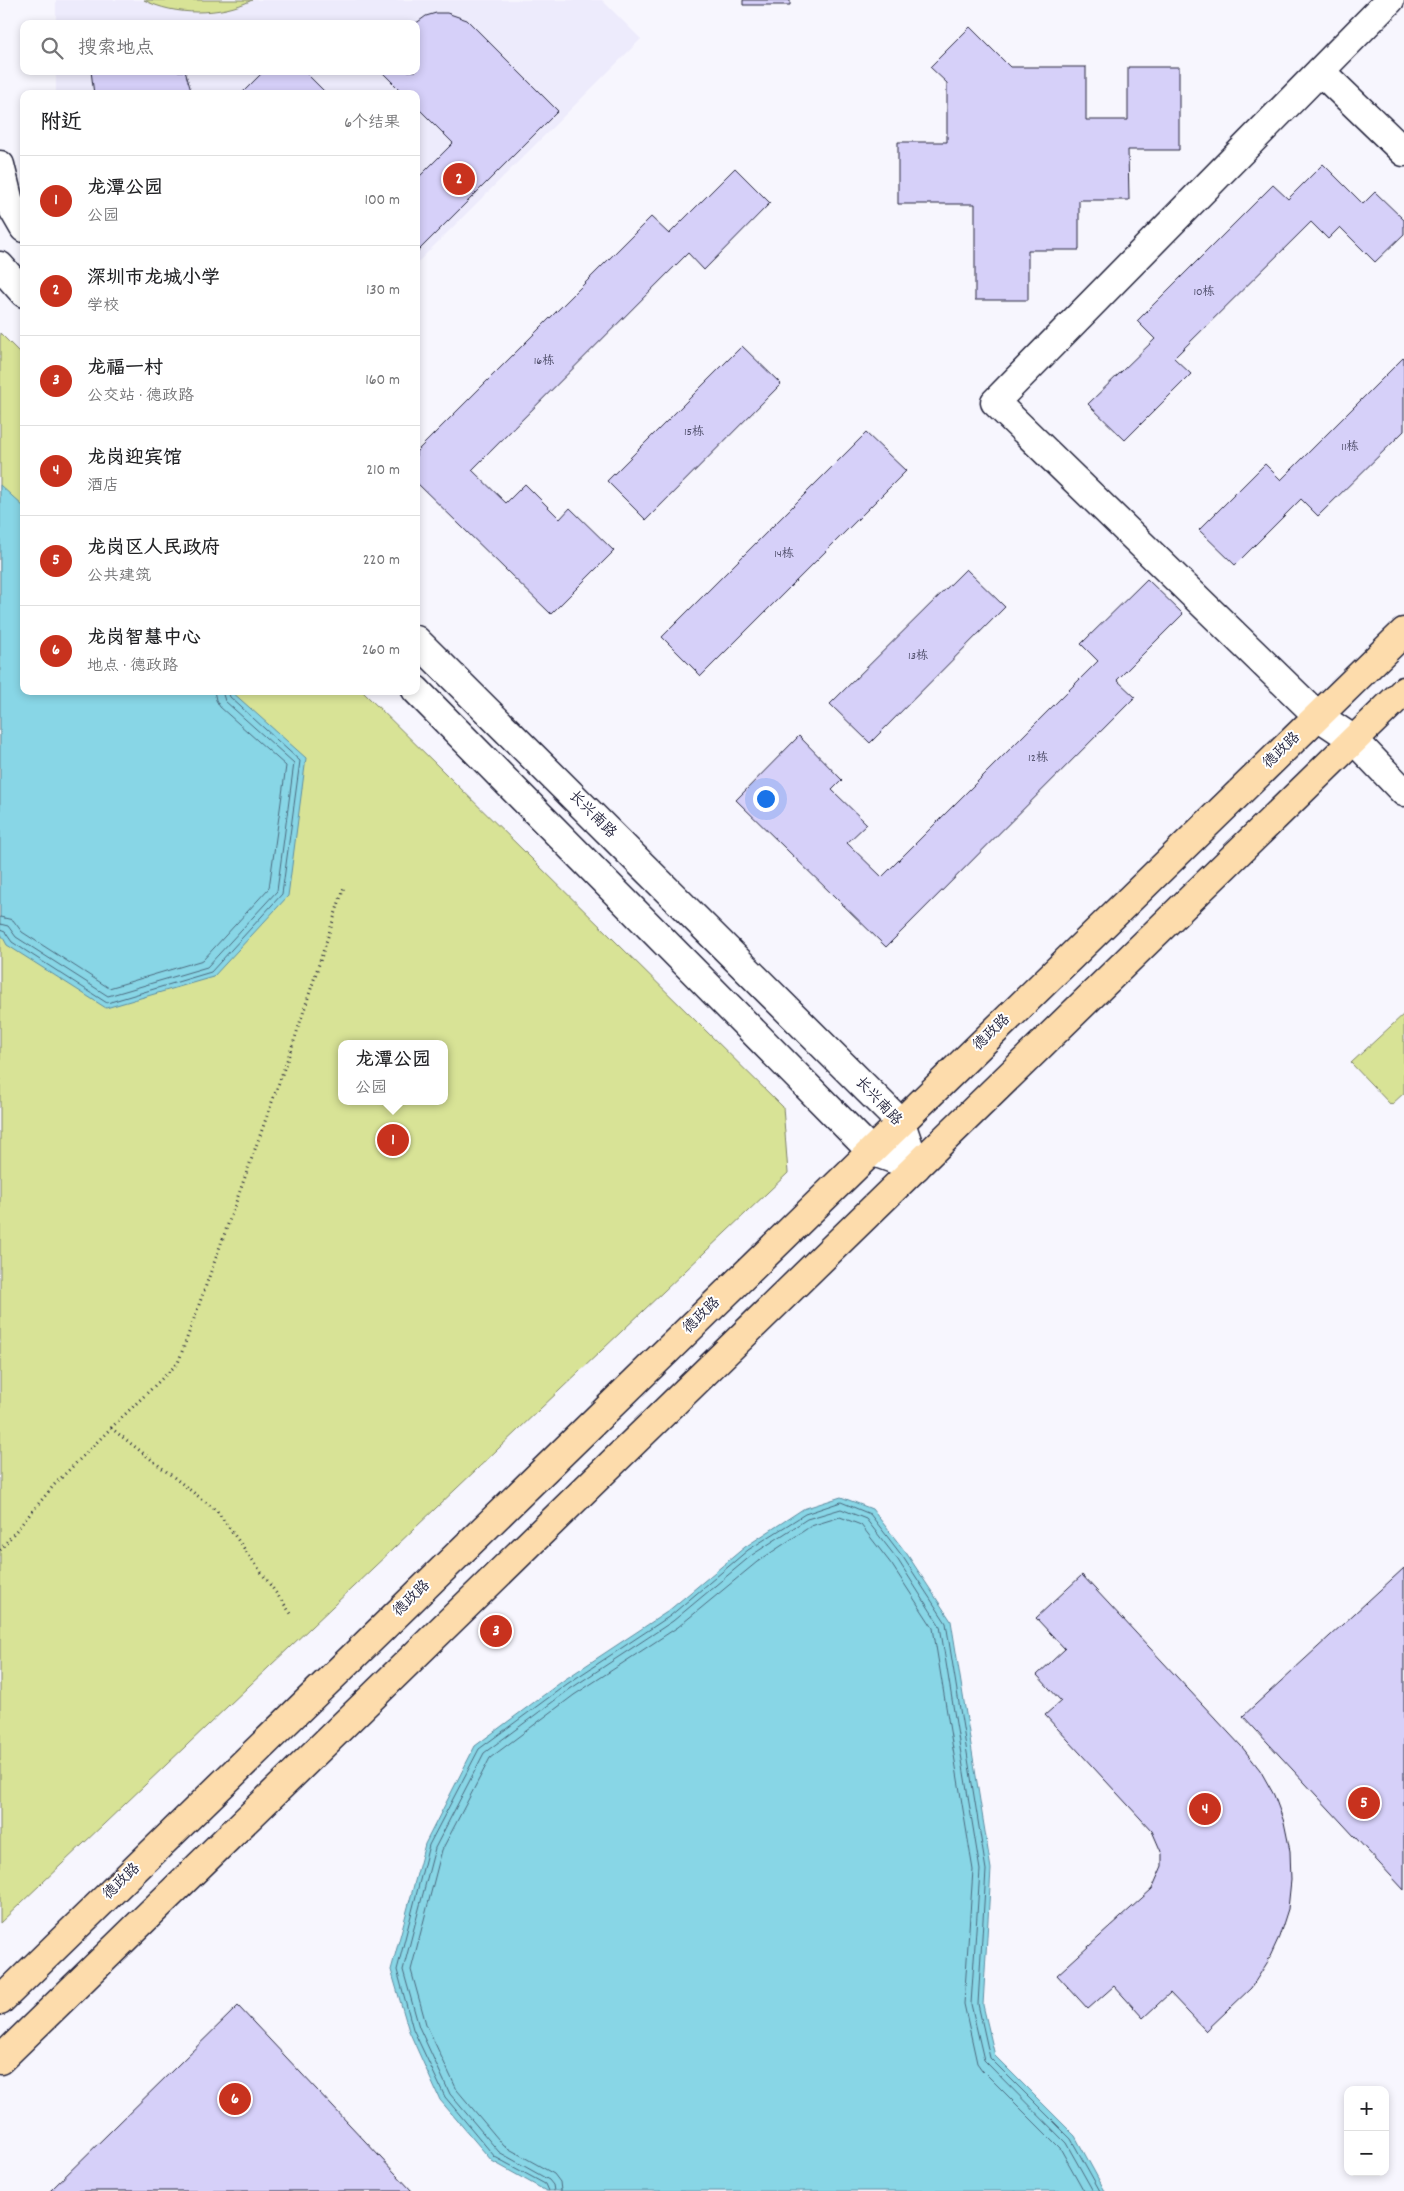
<!DOCTYPE html>
<html lang="zh">
<head>
<meta charset="utf-8">
<style>
  body { margin:0; font-family:Dekko,"LXGW WenKai TC",sans-serif; background:#f2f2f2; color:#202124 }
  .controls { position:absolute; right:15px; bottom:15px; display:grid; overflow:hidden; border-radius:10px; box-shadow:0 2px 8px #0003 }
  .controls button { width:45px; height:45px; display:grid; place-items:center; padding:0; border:0; border-bottom:1px solid #e0e0e0; background:#fff; color:#202124; font:25px sans-serif }
  .you { position:absolute; left:765px; top:798px; width:18px; height:18px; margin:-12px; border:4px solid #fff; border-radius:50%; background:#1a73e8; box-shadow:0 0 0 8px #1a73e833 }
  .badge { display:grid; place-items:center; width:32px; height:32px; border-radius:50%; background:#c8321e; color:#fff; font-size:16px; font-weight:700 }
  .pin { position:absolute; translate:-50% -50%; border:2px solid #fff; box-shadow:0 1px 5px #0006 }
  .popup { position:absolute; left:338px; top:1040px; width:110px; height:65px; box-sizing:border-box; display:grid; place-content:center; border-radius:10px; background:#fff; filter:drop-shadow(0 1px 4px #0005); font-size:16px; white-space:nowrap; color:#757577 }
  .popup b { font-size:19px; color:#202124 }
  .popup::after { content:''; position:absolute; left:50%; top:100%; margin-left:-10px; border:10px solid transparent; border-top-color:#fff }
  .list { margin:0; padding:0; list-style:none }
  h2 { display:flex; justify-content:space-between; align-items:center; height:65px; margin:0; padding:0 20px; font-size:21px }
  h2 small { font-size:16px; font-weight:400; color:#757577 }
  .list li { display:grid; grid-template-columns:32px 1fr auto; gap:15px; align-items:center; box-sizing:border-box; height:90px; padding:0 20px; border-top:1px solid #e0e0e0 }
  .list b { display:block; font-size:19px; white-space:nowrap }
  .list p { margin:0; font-size:16px; white-space:nowrap; color:#757577 }
  .list em { font-size:16px; font-style:normal; color:#757577 }
  .icon { flex:none; width:28px; height:28px; fill:none; stroke:currentColor; stroke-width:2; stroke-linecap:round; stroke-linejoin:round }
  .map { position:relative; flex:none; width:1404px; height:2191px; overflow:hidden }
  .search { position:absolute; background:#fff; box-shadow:0 2px 8px #0003; left:20px; top:20px; width:400px; height:55px; display:flex; align-items:center; gap:12px; box-sizing:border-box; padding:0 18px; border-radius:10px; color:#757577; font-size:19px }
  .panel { position:absolute; background:#fff; box-shadow:0 2px 8px #0003; left:20px; top:90px; width:400px; height:605px; border-radius:10px }
  .map>svg:first-child { display:block }
</style>
</head>
<body>
<div class="map">
<svg width="1404" height="2191" viewBox="0 0 1404 2191">
  <rect width="100%" height="100%" fill="#f7f6fe"/>
  <filter id="ink" filterUnits="userSpaceOnUse"><feTurbulence type="fractalNoise" baseFrequency=".02" numOctaves="2"/><feDisplacementMap in="SourceGraphic" scale="10" xChannelSelector="R" yChannelSelector="G"/><feConvolveMatrix kernelMatrix="1 2 1 2 8 2 1 2 1" color-interpolation-filters="sRGB"/></filter>
  <g filter="url(#ink)">
    <path fill="#edebfc" d="M56 0H602L641 39 416 264V94H56V71H416V24H56Z"/>
    <path fill="#d8e396" stroke="#7d8268" fill-rule="evenodd" d="M144 0H252C221 16 174 16 144 0Z
      M0 333 24 357V691H362L783 1107 788 1173 0 1923ZM342 1044H444V1101H342Z
      M1404 1014V1093L1391 1105 1351 1063Z"/>
    <path fill="#88d6e6" stroke="#5f8ea2" d="M0 485 24 507V691H231L306 758 288 896 213 977 106 1008 7 945 0 932Z
      M841 1497 872 1509 907 1554 951 1621 991 1869 983 2005 995 2056 1075 2136 1105 2191H546L492 2161 440 2100 409 2031 391 1970 425 1844 475 1746 564 1680 667 1612 745 1547 803 1509Z"/>
    <g fill="none" stroke-linecap="round" stroke-linejoin="round">
      <path stroke="#4b6a7f" stroke-width="1" d="M0 917 13 920 22 932 109 988 203 960 269 888 286 766 220 707 216 700 214 691
        M0 924 8 926 16 937 108 996 207 967 277 891 294 763 225 701 222 691
        M0 930 5 932 12 942 107 1003 211 972 282 894 300 761 230 697 228 691
        M548 2191 545 2184 495 2157 445 2097 413 2029 397 1970 429 1845 479 1749 567 1684 670 1616 748 1550 805 1514 841 1502 870 1514 903 1557 946 1623 986 1870 978 2004 990 2058 1071 2139 1100 2191
        M554 2191 553 2185 549 2180 499 2152 450 2094 419 2027 403 1970 435 1848 484 1753 570 1689 673 1621 752 1555 807 1519 841 1509 866 1519 898 1560 940 1626 980 1870 971 2004 984 2060 1066 2143 1093 2191
        M561 2191 560 2182 554 2174 504 2146 457 2090 426 2024 411 1970 442 1850 490 1758 574 1695 678 1627 757 1562 811 1526 840 1517 861 1525 892 1565 933 1628 973 1870 964 2004 977 2063 982 2070 1060 2148 1084 2191"/>
    </g>
    <path fill="#d6d0f9" stroke="#22223b" d="M743 0H790V5H743Z
      M436 13H447L467 20 558 111 416 253V180L453 143 416 106V94H404L381 71H416L415 24 426 16Z
      M970 27 1010 67H1086V120H1128V67H1179V150H1128L1129 200H1079V250H1028V300H975V204H898V142H947V83L930 67Z
      M91 71H185L192 94H94Z
      M264 71H304L327 94H241Z
      M1323 164 1363 204 1375 192 1404 220V234L1375 262 1340 227 1328 239 1311 222 1174 358 1191 374 1125 440 1088 404 1155 339 1137 321 1273 185 1288 199Z
      M735 168 770 203 704 270 688 253 472 470 506 503 525 484 560 519 570 508 614 551 551 614 416 482V452L651 217 669 234Z
      M742 346 781 384 646 520 607 481Z
      M1404 357V431L1318 516 1301 499 1235 565 1199 530 1265 464 1281 480Z
      M866 433 906 471 701 676 662 637Z
      M966 569 1005 607 870 743 830 704Z
      M1147 579 1183 614 1117 680 1135 697 886 947 736 800 799 736 842 780 832 790 867 824 847 843 882 877 1098 661 1081 644Z
      M1404 1568V1890L1243 1716Z
      M1082 1575 1242 1747 1260 1770 1274 1795 1284 1822 1290 1851 1291 1880 1288 1909 1279 1937 1267 1963 1251 1988 1206 2031 1170 1993 1143 2018 1114 1986 1088 2009 1057 1975 1152 1889 1162 1866V1854L1152 1831 1045 1715 1061 1701 1037 1675 1065 1649 1036 1618Z
      M238 2006 412 2191H50Z"/>
    <g fill="none" stroke-linecap="round" stroke-linejoin="round">
      <defs>
        <path id="minor" d="M1390 0 995 402 1318 716 1354 740 1404 792
          M1320 71 1404 152
          M0 165 9 202 24 228
          M0 266 24 293
          M416 640 901 1123 916 1167
          M416 690 871 1151 916 1167"/>
        <path id="major" d="M0 2001 1404 632
          M0 2060 1404 691"/>
      </defs>
      <use href="#minor" stroke="#22223b" stroke-width="31"/>
      <use href="#major" stroke="#22223b" stroke-width="31"/>
      <path stroke="#22223b" stroke-width="3" stroke-dasharray="1 4" stroke-linecap="butt" d="M111 1428 178 1363 294 1041 344 887
        M0 1550 55 1484 111 1428 217 1511 292 1615"/>
      <use href="#minor" stroke="#fff" stroke-width="28"/>
      <use href="#major" stroke="#fddcac" stroke-width="28"/>
    </g>
  </g>
  <g text-anchor="middle" dominant-baseline="central" stroke-width="4" stroke-linejoin="round" paint-order="stroke">
    <g font-size="12" fill="#4f4e6a">
      <text x="1204" y="292">10栋</text>
      <text x="544" y="361">16栋</text>
      <text x="694" y="432">15栋</text>
      <text x="1350" y="447">11栋</text>
      <text x="784" y="554">14栋</text>
      <text x="918" y="656">13栋</text>
      <text x="1038" y="758">12栋</text>
    </g>
    <g font-size="15" fill="#22223b" stroke="#fff">
      <text transform="translate(1282 751) rotate(-44)">德政路</text>
      <text transform="translate(592 815) rotate(45)">长兴南路</text>
      <text transform="translate(992 1033) rotate(-44)">德政路</text>
      <text transform="translate(878 1102) rotate(47)">长兴南路</text>
      <text transform="translate(702 1316) rotate(-44)">德政路</text>
      <text transform="translate(412 1599) rotate(-44)">德政路</text>
      <text transform="translate(122 1882) rotate(-44)">德政路</text>
    </g>
  </g>
</svg>
<div class="controls">
<button>+</button>
<button>−</button>
</div>
<div class="you"></div>
<div class="pin badge" style="left:393px;top:1140px">1</div>
<div class="popup"><b>龙潭公园</b>公园</div>
<div class="pin badge" style="left:459px;top:179px">2</div>
<div class="pin badge" style="left:496px;top:1631px">3</div>
<div class="pin badge" style="left:1205px;top:1809px">4</div>
<div class="pin badge" style="left:1364px;top:1803px">5</div>
<div class="pin badge" style="left:235px;top:2099px">6</div>
<div class="search"><svg class="icon" aria-label="search" viewBox="0 0 24 24"><circle cx="10" cy="10" r="6"/><path d="M15 15l6 6"/></svg>搜索地点</div>
<section class="panel">
<h2>附近<small>6个结果</small></h2>
<ul class="list">
<li><span class="badge">1</span><div><b>龙潭公园</b><p>公园</p></div><em>100 m</em></li>
<li><span class="badge">2</span><div><b>深圳市龙城小学</b><p>学校</p></div><em>130 m</em></li>
<li><span class="badge">3</span><div><b>龙福一村</b><p>公交站 · 德政路</p></div><em>160 m</em></li>
<li><span class="badge">4</span><div><b>龙岗迎宾馆</b><p>酒店</p></div><em>210 m</em></li>
<li><span class="badge">5</span><div><b>龙岗区人民政府</b><p>公共建筑</p></div><em>220 m</em></li>
<li><span class="badge">6</span><div><b>龙岗智慧中心</b><p>地点 · 德政路</p></div><em>260 m</em></li>
</ul>
</section>
</div>
</body>
</html>
